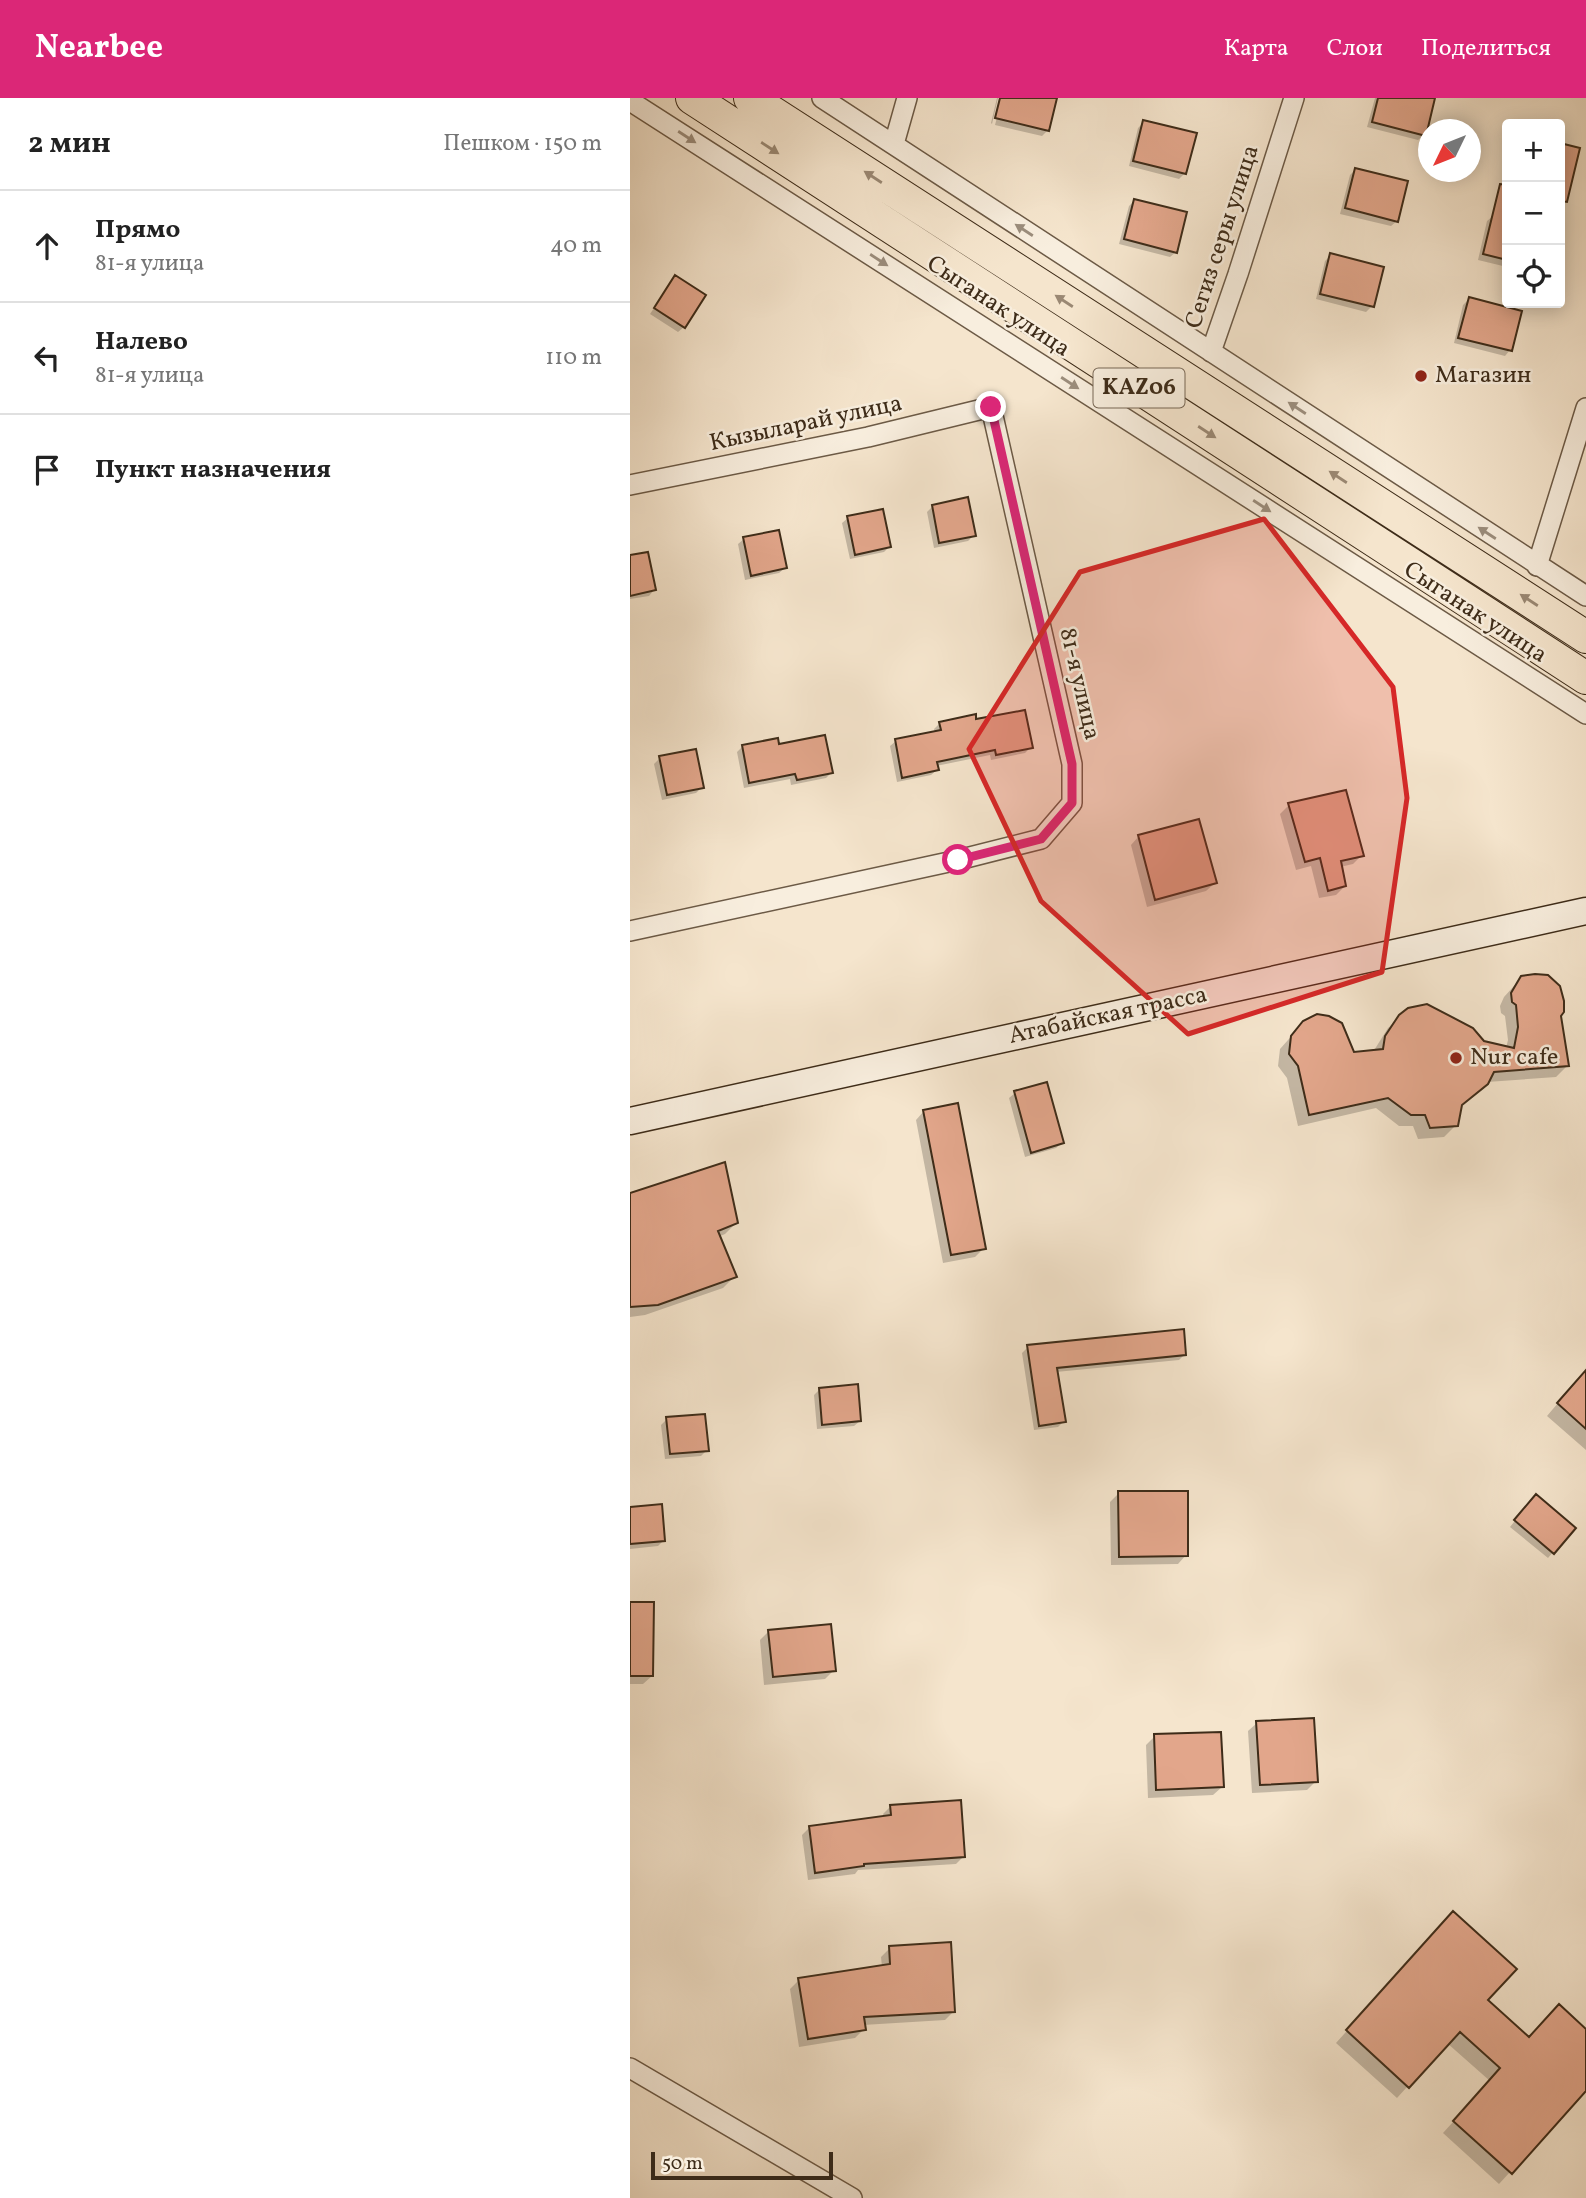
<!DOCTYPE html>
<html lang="ru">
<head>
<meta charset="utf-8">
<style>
  body { margin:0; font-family:Vollkorn,serif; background:#f2f2f2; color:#222 }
  .controls { position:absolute; right:21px; top:21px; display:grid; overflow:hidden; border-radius:7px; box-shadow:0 4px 18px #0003 }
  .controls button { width:63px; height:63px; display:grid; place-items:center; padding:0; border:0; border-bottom:2px solid #e0e0e0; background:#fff; color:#222; font:35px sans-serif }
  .compass { position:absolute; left:788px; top:21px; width:63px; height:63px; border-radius:50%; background:#fff; box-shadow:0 4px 18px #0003; rotate:227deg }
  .scale { position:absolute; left:21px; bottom:18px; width:182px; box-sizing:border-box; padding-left:7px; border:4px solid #3e2c19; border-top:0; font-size:19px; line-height:24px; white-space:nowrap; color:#3e2c19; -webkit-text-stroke:5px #f8eede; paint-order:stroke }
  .stop { position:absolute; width:21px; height:21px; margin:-16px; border:5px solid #db2777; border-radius:50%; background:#fff }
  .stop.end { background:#db2777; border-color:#fff; box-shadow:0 2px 7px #0008 }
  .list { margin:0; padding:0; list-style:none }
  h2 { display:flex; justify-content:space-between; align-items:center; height:91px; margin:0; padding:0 28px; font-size:30px }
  h2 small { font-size:23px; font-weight:400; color:#767676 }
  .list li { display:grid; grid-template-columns:46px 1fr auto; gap:21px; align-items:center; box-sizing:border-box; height:112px; padding:0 28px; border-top:2px solid #e0e0e0 }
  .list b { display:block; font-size:26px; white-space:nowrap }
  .list p { margin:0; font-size:23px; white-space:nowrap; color:#767676 }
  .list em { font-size:23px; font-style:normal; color:#767676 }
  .icon { flex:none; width:38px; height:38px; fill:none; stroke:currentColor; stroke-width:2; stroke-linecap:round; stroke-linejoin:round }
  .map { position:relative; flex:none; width:956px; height:2100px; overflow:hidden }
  header { display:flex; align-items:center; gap:42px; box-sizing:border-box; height:98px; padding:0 35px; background:#db2777; color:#fff }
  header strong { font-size:33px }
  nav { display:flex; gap:38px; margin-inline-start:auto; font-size:24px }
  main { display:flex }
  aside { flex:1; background:#fff }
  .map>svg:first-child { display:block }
</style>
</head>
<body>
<header>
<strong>Nearbee</strong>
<nav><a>Карта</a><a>Слои</a><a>Поделиться</a></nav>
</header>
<main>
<aside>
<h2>2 мин<small>Пешком · 150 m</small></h2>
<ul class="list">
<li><svg class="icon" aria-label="ahead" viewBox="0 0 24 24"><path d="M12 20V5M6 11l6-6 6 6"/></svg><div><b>Прямо</b><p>81-я улица</p></div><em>40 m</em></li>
<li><svg class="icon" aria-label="left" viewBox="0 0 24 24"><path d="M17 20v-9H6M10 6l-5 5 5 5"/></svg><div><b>Налево</b><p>81-я улица</p></div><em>110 m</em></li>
<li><svg class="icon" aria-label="arrive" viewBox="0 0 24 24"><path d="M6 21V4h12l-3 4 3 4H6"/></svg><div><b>Пункт назначения</b></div></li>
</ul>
</aside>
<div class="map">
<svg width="956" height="2100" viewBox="0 0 956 2100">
  <rect width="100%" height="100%" fill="#f5e5cd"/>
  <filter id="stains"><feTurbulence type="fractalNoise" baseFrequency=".00286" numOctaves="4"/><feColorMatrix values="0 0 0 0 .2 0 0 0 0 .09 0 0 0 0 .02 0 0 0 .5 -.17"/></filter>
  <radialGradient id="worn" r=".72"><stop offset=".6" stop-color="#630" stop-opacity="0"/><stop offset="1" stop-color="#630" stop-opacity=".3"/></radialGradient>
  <path fill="#0003" d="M367 0H368L362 26 361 25Z
    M372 0H425L417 33 412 38 365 27Z
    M745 0H803L794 37 788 42 737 29Z
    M514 24 555 75 549 81 499 68 508 30Z
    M725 72 767 123 761 128 710 116 720 77Z
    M504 103 546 154 540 159 489 146 499 108Z
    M863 118 877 121V169L848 162 857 123Z
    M701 157 742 208 736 214 686 201 695 163Z
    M45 179 54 229 48 234 20 216Z
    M839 201 880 252 875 258 824 245 833 207Z
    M303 408 344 437 338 443 304 450 297 414Z
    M218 420 259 449 254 454 220 461 212 425Z
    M114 441 155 470 149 475 115 482 108 446Z
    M0 459 24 492 19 498 0 501Z
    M345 623 401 649 395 655 361 662 360 657 306 668 307 672 301 677 267 684 260 648 266 643 305 635 304 631 310 625Z
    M113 648H148L201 675 196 680 161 687 160 681 114 690 107 654Z
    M30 660 72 689 66 695 32 702 24 666Z
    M659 707 732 757 723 766 710 769 715 788 706 797 689 800 681 768 666 772 650 716Z
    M509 738 585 785 576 793 517 809 501 747Z
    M892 879 929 917 937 968 926 979 857 984 829 1009 826 1027 814 1039 788 1041 783 1028H769L746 1010 668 1028 657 980 648 968 650 951 674 924 723 956 743 954 758 930 771 918 876 950 878 942 875 918 871 915 870 908 874 899Z
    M385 995 432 1045 426 1050 395 1059 379 1000Z
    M294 1013 354 1150 345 1159 313 1165 286 1022Z
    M0 1096 106 1125 95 1136 88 1139 104 1179 93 1190 15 1217 0 1219Z
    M398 1249 555 1256 549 1262 426 1274 434 1323 428 1329 404 1332 392 1255Z
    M956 1272V1352L917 1318Z
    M189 1292 230 1323 224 1328 187 1331 184 1297Z
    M37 1321 77 1352 71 1358 35 1361 31 1327Z
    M489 1395 556 1457 548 1466 481 1467 480 1404Z
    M900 1404 923 1454 918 1460 880 1429Z
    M0 1411 34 1442 28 1448 0 1451Z
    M0 1506 22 1578 13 1586H0Z
    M139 1533 204 1572 195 1581 134 1587 130 1542Z
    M627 1625 686 1683 677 1692 622 1695 618 1633Z
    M525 1638 592 1689 583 1697 518 1700 516 1647Z
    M261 1708 334 1758 326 1766 228 1772 225 1776 178 1782 172 1737 179 1730 254 1720 253 1716Z
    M812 1827 856 1903 898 1941 956 1933V1991L869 2086 813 2035 860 1983 817 1945 767 2000 706 1945Z
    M260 1850 324 1913 315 1922 233 1927 234 1931 225 1940 169 1949 160 1891 169 1882 252 1869 251 1859Z"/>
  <path fill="#e2a68b" stroke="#3e2c19" stroke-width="2" d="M370 0H427L419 33 365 20Z
    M748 0H805L796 38 742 24Z
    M513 22 567 35 556 76 503 63Z
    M930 45 950 50 937 104 930 103Z
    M725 70 778 83 768 124 715 110Z
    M870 86 877 87V162L853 156Z
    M504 101 557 114 547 155 494 141Z
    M700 155 754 169 744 209 690 196Z
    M45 177 76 197 55 230 24 210Z
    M839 199 892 213 882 253 828 240Z
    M338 399 346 438 309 445 302 407Z
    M253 411 261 449 225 457 217 418Z
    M149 432 157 470 121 478 113 439Z
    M18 454 26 492 0 498V457Z
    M395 612 403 650 366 657 365 652 307 664 309 672 272 680 265 641 311 632 309 624 346 616V621Z
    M195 637 203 675 167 682 165 676 119 685 112 647 148 640 149 646Z
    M66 651 74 690 37 697 29 658Z
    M716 692 734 758 711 763 716 788 698 793 690 760 675 764 658 705Z
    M569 721 587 785 525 802 508 737Z
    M905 876 918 877 930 888 934 903V914L931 918 939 968 864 974 858 986 832 1007 828 1028 800 1030 795 1017H781L758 1000 679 1017 668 968 659 956 661 938 673 923 687 916 699 918 712 925 724 954 753 951 755 938 769 917 778 910 797 906 843 930 854 943 884 950 888 929 886 907 882 904 881 895 891 878Z
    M417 984 434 1045 401 1055 384 993Z
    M328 1005 356 1151 321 1157 293 1012Z
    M95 1064 108 1125 88 1133 107 1179 28 1207 0 1209V1095Z
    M554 1231 556 1257 427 1270 436 1324 409 1328 397 1247Z
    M956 1272V1331L927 1305Z
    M228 1286 231 1323 192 1327 189 1290Z
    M75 1316 79 1353 40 1356 36 1319Z
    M488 1393H558V1458L489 1459Z
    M906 1396 946 1430 924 1456 884 1422Z
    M32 1406 35 1443 0 1446V1409Z
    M0 1504H24L23 1578H0Z
    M201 1526 206 1573 143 1579 138 1532Z
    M684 1620 688 1684 630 1687 626 1623Z
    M591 1634 594 1689 526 1692 524 1636Z
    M331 1702 335 1759 234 1766V1768L185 1775 179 1728 261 1717 260 1707Z
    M823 1813 887 1871 858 1902 899 1939 929 1906 956 1931V1993L882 2076 823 2023 870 1970 830 1934 779 1990 716 1932Z
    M321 1844 325 1914 234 1919 236 1932 178 1941 168 1880 260 1866 259 1848Z"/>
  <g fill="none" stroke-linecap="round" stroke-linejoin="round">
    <defs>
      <path id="minor" d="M192 0 956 498
        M0 3 956 616
        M264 46 277 0
        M581 254 608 176 664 0
        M0 387 238 339 361 309 442 666V705L411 741 328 762 0 833
        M907 468 956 310
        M0 1970 222 2100"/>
      <path id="secondary" d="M0 1023 956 813"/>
      <path id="trunk" d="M62 0 956 580
        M120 0 956 539"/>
    </defs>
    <use href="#minor" stroke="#6c5a46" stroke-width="22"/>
    <use href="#secondary" stroke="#3e2c19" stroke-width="29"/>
    <use href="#trunk" stroke="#3e2c19" stroke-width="34"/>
    <use href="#minor" stroke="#f8eede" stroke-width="19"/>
    <use href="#secondary" stroke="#f8eede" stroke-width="26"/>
    <use href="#trunk" stroke="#f5e5cd" stroke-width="32"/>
  </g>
  <defs><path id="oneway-solid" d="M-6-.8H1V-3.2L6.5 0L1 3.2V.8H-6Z" transform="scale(1.75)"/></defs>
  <g fill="#9b8d7c">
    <use href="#oneway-solid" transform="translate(57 39) rotate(33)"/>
    <use href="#oneway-solid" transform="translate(394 132) rotate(-147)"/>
    <use href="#oneway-solid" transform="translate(249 162) rotate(33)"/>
    <use href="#oneway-solid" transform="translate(440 285) rotate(33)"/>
    <use href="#oneway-solid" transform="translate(667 310) rotate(-147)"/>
    <use href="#oneway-solid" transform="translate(632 408) rotate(33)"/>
    <use href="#oneway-solid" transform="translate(857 435) rotate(-147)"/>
  </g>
  <g fill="#9a8873">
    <use href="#oneway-solid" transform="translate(140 50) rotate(33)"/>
    <use href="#oneway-solid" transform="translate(243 79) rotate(-147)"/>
    <use href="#oneway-solid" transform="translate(434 203) rotate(-147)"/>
    <use href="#oneway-solid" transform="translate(577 334) rotate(33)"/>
    <use href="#oneway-solid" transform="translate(708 379) rotate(-147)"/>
    <use href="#oneway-solid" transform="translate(899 502) rotate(-147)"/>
  </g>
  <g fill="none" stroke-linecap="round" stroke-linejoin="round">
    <path stroke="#db2777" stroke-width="9" d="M328 762 411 741 442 705V666L361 309"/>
  </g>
  <path fill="#d62828" fill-opacity="0.2" stroke="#d62828" stroke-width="5" stroke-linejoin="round" d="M634 421 763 589 777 700 752 874 558 936 411 803 339 651 450 474Z"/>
  <g fill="#8f2418" stroke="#f8eede" stroke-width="2.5">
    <circle cx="791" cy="278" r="7"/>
    <circle cx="826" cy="960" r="7"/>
  </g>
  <g text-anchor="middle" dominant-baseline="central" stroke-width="5" stroke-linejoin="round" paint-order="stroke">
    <rect fill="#f8eede" stroke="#766654" stroke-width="2" x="463.5" y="270.5" width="91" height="39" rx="5"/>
    <g font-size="23" font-weight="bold" fill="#3e2c19">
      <text x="509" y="290">KАZ06</text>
    </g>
    <g font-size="24" fill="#3e2c19" stroke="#f8eede">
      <text transform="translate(593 139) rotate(-72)">Сегиз серы улица</text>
      <text transform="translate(368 209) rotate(33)">Сыганак улица</text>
      <text transform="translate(176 326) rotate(-12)">Кызыларай улица</text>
      <text transform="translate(845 515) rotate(33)">Сыганак улица</text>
      <text transform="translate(449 586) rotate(77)">81-я улица</text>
      <text transform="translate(478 918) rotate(-12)">Атабайская трасса</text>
    </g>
    <g font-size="24" fill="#3e2c19" stroke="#f8eede" text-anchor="start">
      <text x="805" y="278">Магазин</text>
      <text x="840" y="960">Nur cafe</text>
    </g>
  </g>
  <rect width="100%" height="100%" filter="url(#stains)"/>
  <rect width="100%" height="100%" fill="url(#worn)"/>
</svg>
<div class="controls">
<button>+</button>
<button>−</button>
<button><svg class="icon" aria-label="locate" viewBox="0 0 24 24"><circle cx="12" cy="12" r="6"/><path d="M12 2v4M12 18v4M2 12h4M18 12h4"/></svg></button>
</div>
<svg class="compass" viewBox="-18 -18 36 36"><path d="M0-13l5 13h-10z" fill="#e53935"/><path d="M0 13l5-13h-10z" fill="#767676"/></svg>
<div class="scale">50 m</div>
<div class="stop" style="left:328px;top:762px"></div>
<div class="stop end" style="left:361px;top:309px"></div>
</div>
</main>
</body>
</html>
